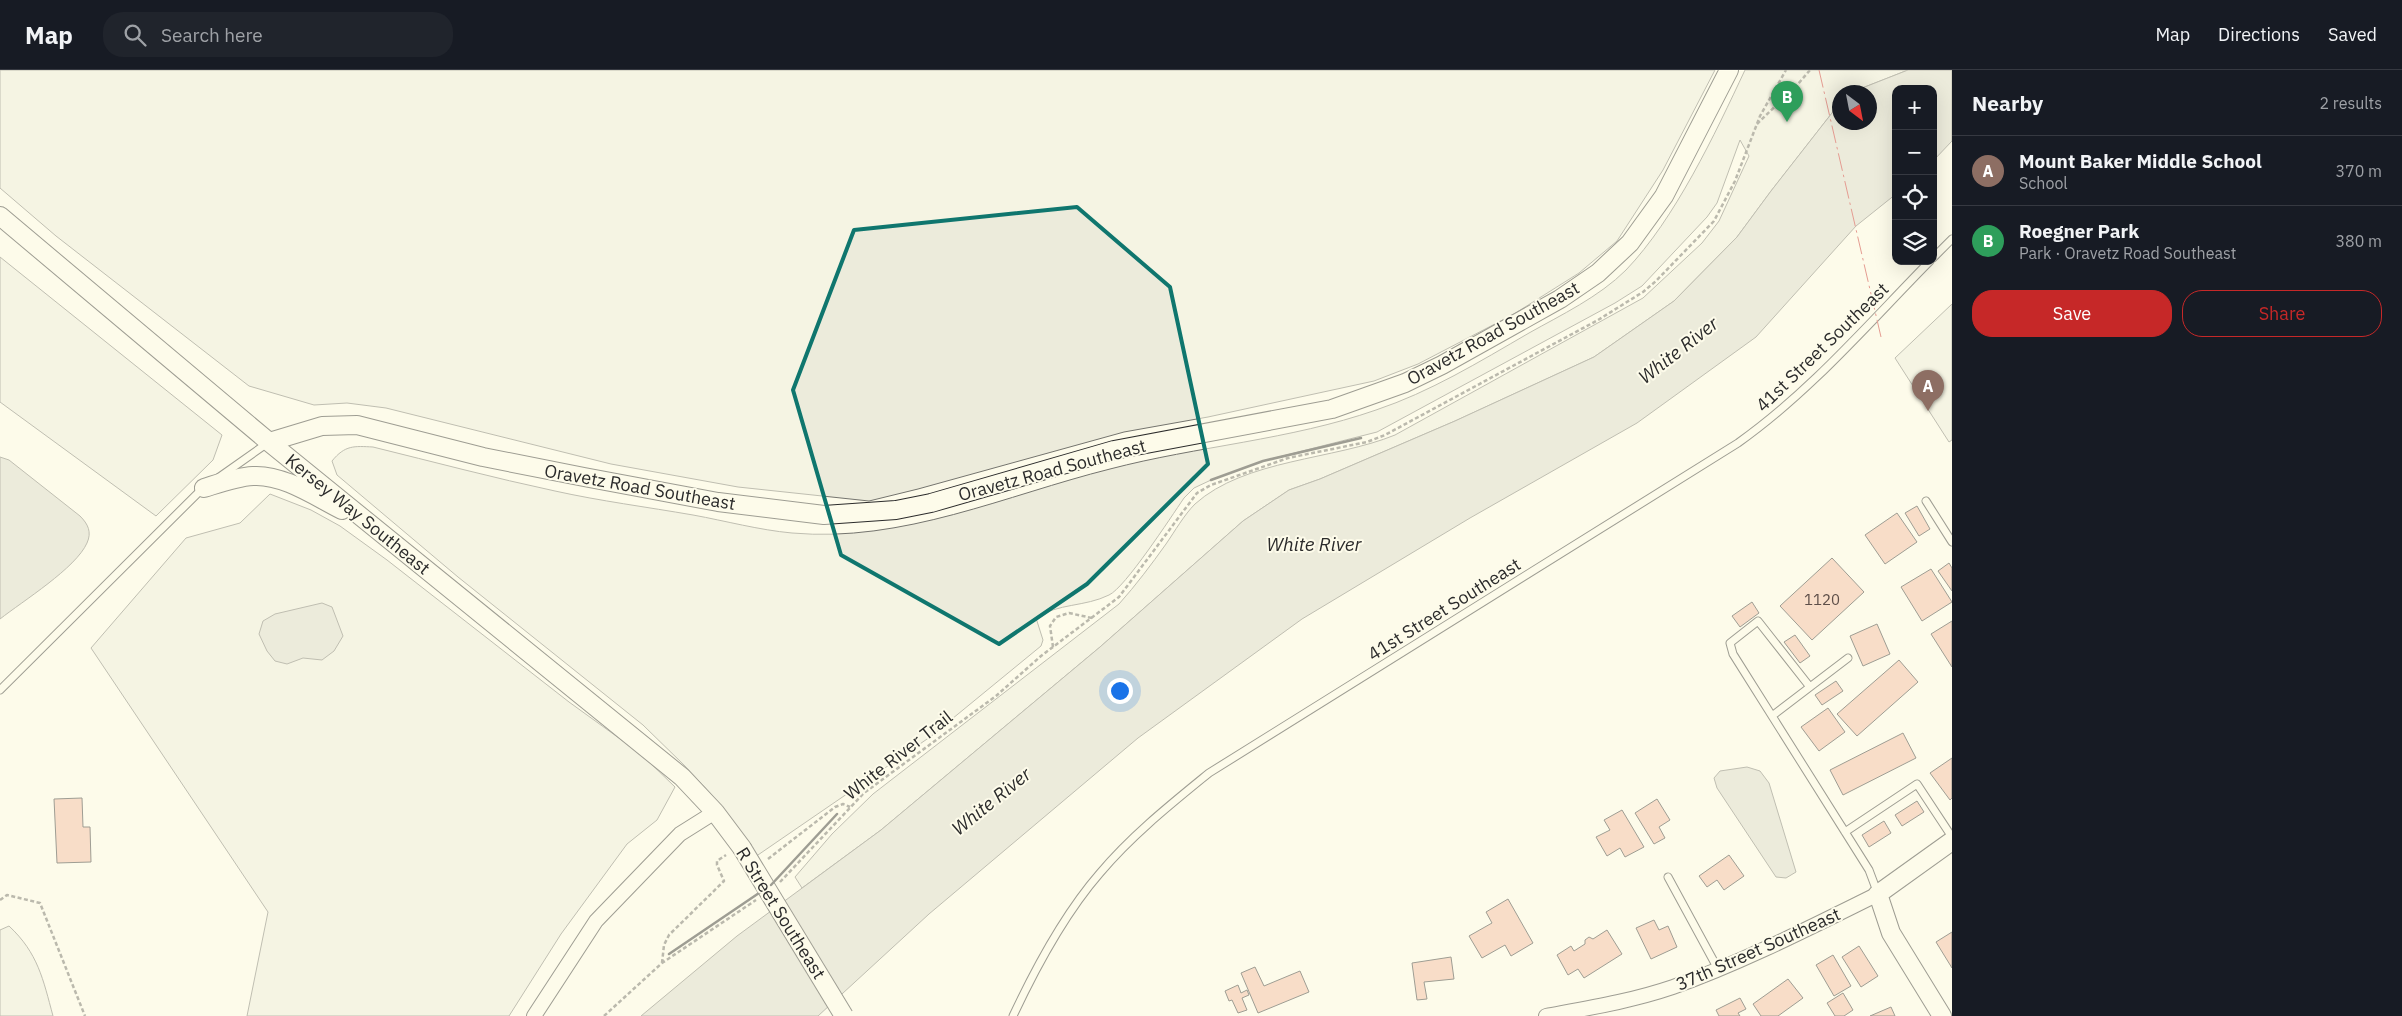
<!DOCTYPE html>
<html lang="en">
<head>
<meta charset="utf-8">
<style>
  body { margin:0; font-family:"IBM Plex Sans",sans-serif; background:#20242c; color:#f1f3f6 }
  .controls { position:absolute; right:15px; top:15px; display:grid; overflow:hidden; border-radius:10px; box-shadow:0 5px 20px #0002 }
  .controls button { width:45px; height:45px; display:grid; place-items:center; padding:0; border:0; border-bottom:1px solid #363941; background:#171b24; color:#f1f3f6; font:25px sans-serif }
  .compass { position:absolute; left:1832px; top:15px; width:45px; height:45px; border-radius:50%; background:#171b24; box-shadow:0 5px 20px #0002; rotate:148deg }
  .you { position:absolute; left:1119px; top:620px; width:18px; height:18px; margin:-12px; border:4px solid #fff; border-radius:50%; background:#1a73e8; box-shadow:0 0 0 8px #1a73e833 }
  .badge { display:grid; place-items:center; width:32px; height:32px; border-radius:50%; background:#c62828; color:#fff; font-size:16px; font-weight:700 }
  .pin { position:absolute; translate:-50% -41px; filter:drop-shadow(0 1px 2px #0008) }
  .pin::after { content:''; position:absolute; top:26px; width:18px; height:15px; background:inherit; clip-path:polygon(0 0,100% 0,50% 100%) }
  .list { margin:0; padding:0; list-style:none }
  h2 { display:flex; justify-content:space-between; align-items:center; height:65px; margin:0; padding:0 20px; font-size:21px }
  h2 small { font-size:16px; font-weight:400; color:#9ea1a6 }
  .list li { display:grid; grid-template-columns:32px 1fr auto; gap:15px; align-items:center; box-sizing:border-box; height:70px; padding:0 20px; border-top:1px solid #363941 }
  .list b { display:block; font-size:19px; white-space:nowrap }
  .list p { margin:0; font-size:16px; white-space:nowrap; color:#9ea1a6 }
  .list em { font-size:16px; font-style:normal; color:#9ea1a6 }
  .actions { display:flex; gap:10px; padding:15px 20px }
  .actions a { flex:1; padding:11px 0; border:1px solid #c62828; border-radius:20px; text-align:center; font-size:18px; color:#c62828 }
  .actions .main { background:#c62828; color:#fff }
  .icon { flex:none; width:28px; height:28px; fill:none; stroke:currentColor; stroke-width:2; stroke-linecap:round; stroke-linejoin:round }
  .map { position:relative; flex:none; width:1952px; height:946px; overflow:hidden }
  header { display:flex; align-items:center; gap:30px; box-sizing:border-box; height:70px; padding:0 25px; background:#171b24; border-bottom:1px solid #363941 }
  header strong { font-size:24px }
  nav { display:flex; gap:28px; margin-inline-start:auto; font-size:18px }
  .search { width:350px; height:45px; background:#20242c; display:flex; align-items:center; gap:12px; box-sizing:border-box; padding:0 18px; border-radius:20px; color:#9ea1a6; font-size:19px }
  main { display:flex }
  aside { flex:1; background:#171b24 }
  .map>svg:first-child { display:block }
</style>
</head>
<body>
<header>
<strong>Map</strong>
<div class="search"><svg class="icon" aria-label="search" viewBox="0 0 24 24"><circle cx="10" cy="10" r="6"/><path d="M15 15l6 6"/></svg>Search here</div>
<nav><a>Map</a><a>Directions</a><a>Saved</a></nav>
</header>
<main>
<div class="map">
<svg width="1952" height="946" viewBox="0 0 1952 946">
  <rect width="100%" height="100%" fill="#fdfbea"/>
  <path fill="#ecebdb" stroke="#74746e" d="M0 0H1715L1663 100 1617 171 1579 203 1514 244 1418 294 1374 311 1208 347 1124 362 918 419 869 431 738 417 611 394 386 338 347 333 314 335 249 316 56 166 0 118Z
    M1745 0H1908L1852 22H1840L1839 34 1771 121 1737 167 1674 231 1594 287 1455 351 1320 409 1289 420 1243 451 1100 577 881 760 802 818 795 807 832 764 873 724 1119 534C1136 515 1151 495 1166 474 1175 461 1184 445 1195 434 1245 389 1334 390 1395 365L1643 228 1702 173 1719 151 1749 86 1740 70 1717 133 1707 147 1642 216 1615 233 1377 362 1263 391 1211 410 1194 418 1184 428C1171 447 1125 518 1109 525 1085 537 1058 533 1036 548L1043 570 1041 576 930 667 755 787 711 724 685 696 643 655 458 507 337 405 332 391C345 375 354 376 373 377 434 392 494 408 555 421 600 431 647 437 693 445 726 451 759 460 792 463 903 473 1006 425 1110 399 1198 376 1290 370 1376 340 1430 322 1479 292 1529 263 1561 245 1599 227 1626 200 1675 149 1715 64 1745 0Z
    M0 187 222 365 213 390 156 446 0 332Z
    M1952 234V370L1949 372 1895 288Z
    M270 424 311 440 340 456 387 490 569 632 641 684 675 717 657 750 627 774 561 864 509 946H247L268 842 91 578 186 468 240 453Z
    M9 856C38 883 43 909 53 946H0V860Z"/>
  <path fill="#d8d7c9" stroke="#74746e" d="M1908 0H1952V71L1933 91V19H1896V124L1856 156 1756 267 1637 353 1470 448 1302 549 1138 668 929 844 818 946H641L737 866 881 760 1100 577 1243 451 1289 420 1320 409 1455 351 1594 287 1674 231 1737 167 1771 121 1839 34 1840 52H1870V22H1852Z
    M0 387 9 390 80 446C88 454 92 462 87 473 76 498 23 531 0 549Z
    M322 533 332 537 343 566 334 581 322 590 303 588 287 594 275 591 267 581 259 564 263 551 275 544Z
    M1747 697 1760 701 1769 713 1796 802 1786 808 1776 807 1717 718 1714 708 1720 701Z"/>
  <path fill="#f2b8a0" stroke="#2b2b2b" d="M1917 436 1930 459 1919 466 1905 443Z
    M1897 443 1917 472 1885 494 1865 465Z
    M1832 488 1864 522 1812 570 1780 536Z
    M1949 493 1952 498V521L1938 501Z
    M1931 499 1952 532 1922 551 1901 517Z
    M1752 532 1759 543 1740 557 1732 546Z
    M1952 551V597L1931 564Z
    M1877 554 1890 584 1863 596 1850 566Z
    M1795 565 1810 586 1800 593 1784 572Z
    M1899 590 1918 612 1857 666 1837 644Z
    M1836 611 1843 621 1822 635 1815 625Z
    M1828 638 1845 662 1819 681 1801 657Z
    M1903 663 1916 688 1843 725 1830 700Z
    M1952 688V728L1950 730 1930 703Z
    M82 728 83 757H90L91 792 57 793 54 729Z
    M1657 729 1670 750 1659 757 1665 768 1654 774 1635 743Z
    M1917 731 1924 742 1902 756 1895 745Z
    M1622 740 1644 777 1625 787 1620 778 1607 786 1596 767 1610 760 1604 750Z
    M1884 751 1891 763 1869 777 1862 765Z
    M1729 785 1744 806 1724 820 1717 810 1707 817 1699 806Z
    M1508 829 1533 873 1511 886 1505 875 1482 888 1469 866 1492 853 1486 842Z
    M1654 850 1659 860 1668 856 1677 877 1651 889 1636 858Z
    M1607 860 1622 884 1584 908 1578 899 1568 905 1557 885 1571 876 1574 881 1585 874V870L1589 867 1593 869Z
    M1952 862V898L1936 872Z
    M1859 876 1878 906 1861 917 1842 887Z
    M1833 885 1851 916 1834 926 1816 895Z
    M1451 887 1454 909 1424 912 1427 929 1417 930 1412 893Z
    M1255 897 1264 916 1300 901 1309 922 1258 943 1241 903Z
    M1788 909 1803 928 1778 946H1761L1753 934Z
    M1238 915 1241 923 1247 920 1249 925 1242 928 1247 940 1238 943 1232 930 1229 931 1225 921Z
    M1843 923 1853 940 1844 946H1835L1827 933Z
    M1740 928 1746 939 1738 943 1740 946H1719L1716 940Z
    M1891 937 1895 946H1870Z"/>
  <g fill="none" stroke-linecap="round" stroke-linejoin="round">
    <defs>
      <path id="service" d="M1933 188 1952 169
        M218 408 269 372
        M1926 431 1952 472
        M1810 617 1758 551 1730 573 1733 584 1869 800 1878 824
        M0 620 203 418
        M1772 646 1848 588
        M1845 762 1917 714 1952 767
        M1668 807 1718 899
        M1013 946C1035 899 1066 842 1100 803 1132 765 1171 734 1209 703L1738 373C1810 322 1868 254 1930 191"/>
      <path id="minor" d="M534 946 596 851 680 764 715 742
        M1546 946C1589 938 1632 931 1673 917 1743 892 1811 857 1878 824"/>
      <path id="tertiary" d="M0 146 269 372 682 707 715 742 742 778
        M269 372 322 356 357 355 483 387 584 407 718 432 824 445 896 440 931 433 1114 380 1332 339 1405 313 1442 295 1560 229 1598 203 1630 173 1664 126 1729 0
        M204 418C220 413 236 407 253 406 283 404 316 427 342 440
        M1942 946 1891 863 1878 824 1952 771"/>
    </defs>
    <use href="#service" stroke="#2b2b2b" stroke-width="9"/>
    <use href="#minor" stroke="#2b2b2b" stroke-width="16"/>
    <use href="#tertiary" stroke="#2b2b2b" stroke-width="20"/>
    <path stroke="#6a6964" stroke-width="2.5" stroke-dasharray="4 2.5" stroke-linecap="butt" d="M1757 54 1798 14 1810 0
      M1053 577 1050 556 1056 547 1069 543 1092 548
      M768 789 835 737 843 734 850 737
      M780 812 864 723 996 626 1041 586 1119 527 1197 423 1211 415 1288 388 1367 372 1385 365 1598 250 1643 222 1656 211 1714 151 1735 111 1760 46 1786 0
      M0 830 7 825 40 833 85 946
      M662 893 664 875 669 865 724 811 717 795V791L726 785
      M604 946 662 893 756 830"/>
    <use href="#service" stroke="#fdfbea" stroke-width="7"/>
    <use href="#minor" stroke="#fdfbea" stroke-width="14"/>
    <use href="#tertiary" stroke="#fdfbea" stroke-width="18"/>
    <defs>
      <path id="tertiary-bridge" d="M742 778 844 946"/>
    </defs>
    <use href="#tertiary-bridge" stroke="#2b2b2b" stroke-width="20" stroke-linecap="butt"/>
    <use href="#tertiary-bridge" stroke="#fdfbea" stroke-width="18"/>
    <path stroke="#2b2b2b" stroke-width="2.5" d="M1211 410 1263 391 1361 368
      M771 815 837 744
      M669 884 762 821"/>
    <path stroke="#c62828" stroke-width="1" stroke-dasharray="18 4 2.5 4" stroke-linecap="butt" d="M1819 0 1881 267"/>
  </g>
  <path d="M0 0H1952V946H0ZM1077 137 1170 217 1208 394 1087 514 999 574 841 485 793 320 854 160Z" fill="#fdfbea" fill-opacity=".55" fill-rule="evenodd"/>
  <path fill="none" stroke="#0f766e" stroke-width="4" stroke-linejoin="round" d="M1077 137 1170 217 1208 394 1087 514 999 574 841 485 793 320 854 160Z"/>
  <g text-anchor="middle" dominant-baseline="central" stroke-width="4" stroke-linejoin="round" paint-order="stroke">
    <g font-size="15" fill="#5d4e48">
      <text x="1822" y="529">1120</text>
    </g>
    <g font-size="18" fill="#2b2b2b" stroke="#fdfbea">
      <text transform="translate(1493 263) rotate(-29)">Oravetz Road Southeast</text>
      <text transform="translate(1822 277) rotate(-44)">41st Street Southeast</text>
      <text transform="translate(1052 400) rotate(-15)">Oravetz Road Southeast</text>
      <text transform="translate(640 417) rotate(10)">Oravetz Road Southeast</text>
      <text transform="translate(358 444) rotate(39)">Kersey Way Southeast</text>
      <text transform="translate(1444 539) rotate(-32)">41st Street Southeast</text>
      <text transform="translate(898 685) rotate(-38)">White River Trail</text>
      <text transform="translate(781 843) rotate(58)">R Street Southeast</text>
      <text transform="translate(1758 879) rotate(-24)">37th Street Southeast</text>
    </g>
    <g font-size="19" font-style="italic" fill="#2b2b2b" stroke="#fdfbea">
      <text transform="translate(1678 280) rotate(-38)">White River</text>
      <text x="1314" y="474">White River</text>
      <text transform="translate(991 731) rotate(-39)">White River</text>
    </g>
  </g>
</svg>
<div class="controls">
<button>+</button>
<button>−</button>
<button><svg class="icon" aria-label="locate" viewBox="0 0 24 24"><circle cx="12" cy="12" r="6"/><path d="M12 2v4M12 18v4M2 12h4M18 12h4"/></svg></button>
<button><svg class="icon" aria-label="layers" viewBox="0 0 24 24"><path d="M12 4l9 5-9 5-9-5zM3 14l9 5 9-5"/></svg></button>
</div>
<svg class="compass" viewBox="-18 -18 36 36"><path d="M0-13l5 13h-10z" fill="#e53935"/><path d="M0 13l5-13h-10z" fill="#9ea1a6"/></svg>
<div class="you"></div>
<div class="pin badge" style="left:1928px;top:341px;background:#8d6e63">A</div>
<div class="pin badge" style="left:1787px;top:52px;background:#2e9e5b">B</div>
</div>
<aside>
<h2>Nearby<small>2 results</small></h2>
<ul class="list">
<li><span class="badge" style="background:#8d6e63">A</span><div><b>Mount Baker Middle School</b><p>School</p></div><em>370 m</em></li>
<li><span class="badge" style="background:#2e9e5b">B</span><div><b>Roegner Park</b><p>Park · Oravetz Road Southeast</p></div><em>380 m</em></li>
</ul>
<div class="actions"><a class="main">Save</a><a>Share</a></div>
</aside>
</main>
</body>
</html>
